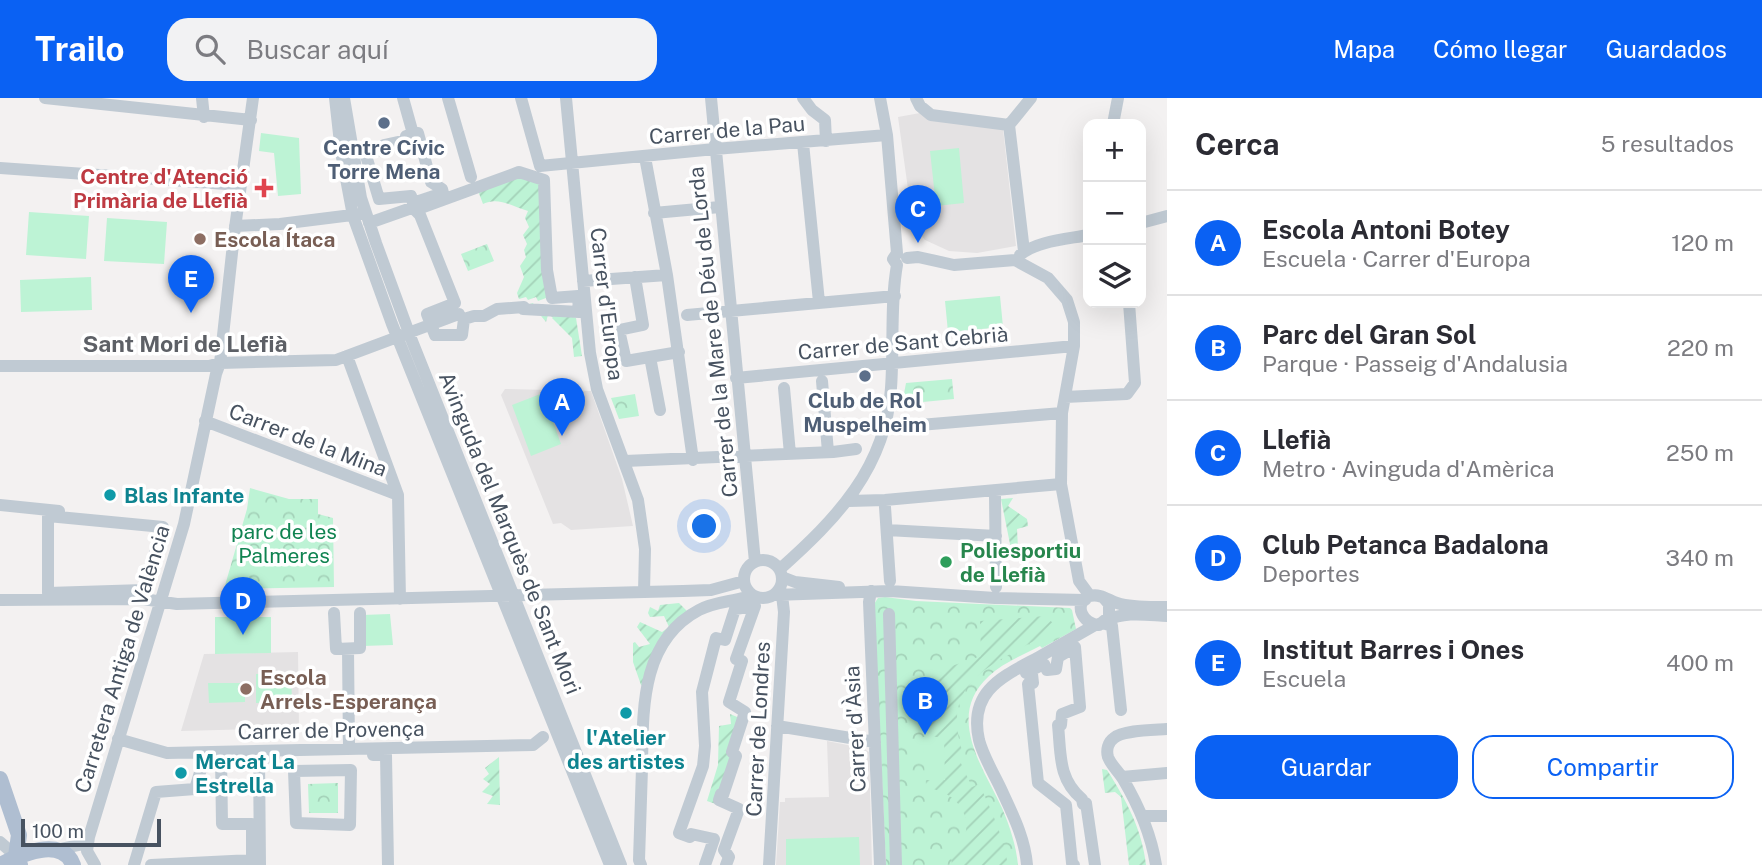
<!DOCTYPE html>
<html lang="es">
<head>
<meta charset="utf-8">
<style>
  body { margin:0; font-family:"Public Sans",sans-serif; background:#f2f2f3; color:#2b2b33 }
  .controls { position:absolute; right:21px; top:21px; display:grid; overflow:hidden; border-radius:14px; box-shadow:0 7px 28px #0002 }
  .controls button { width:63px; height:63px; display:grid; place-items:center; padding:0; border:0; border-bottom:2px solid #e1e1e2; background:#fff; color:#2b2b33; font:35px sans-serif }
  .scale { position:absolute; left:21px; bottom:18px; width:140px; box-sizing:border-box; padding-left:7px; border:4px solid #475260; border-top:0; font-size:19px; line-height:24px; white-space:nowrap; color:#475260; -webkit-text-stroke:5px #fff; paint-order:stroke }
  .you { position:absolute; left:705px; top:429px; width:24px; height:24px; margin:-18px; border:5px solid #fff; border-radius:50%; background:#1a73e8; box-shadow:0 0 0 10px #1a73e833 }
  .badge { display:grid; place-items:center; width:46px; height:46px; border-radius:50%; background:#0a61f3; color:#fff; font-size:23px; font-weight:700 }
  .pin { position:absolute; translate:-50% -58px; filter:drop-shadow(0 2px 4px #0008) }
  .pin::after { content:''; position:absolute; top:37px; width:24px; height:21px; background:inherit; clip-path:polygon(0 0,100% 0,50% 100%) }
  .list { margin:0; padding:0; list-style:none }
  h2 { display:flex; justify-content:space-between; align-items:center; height:91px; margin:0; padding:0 28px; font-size:30px }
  h2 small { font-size:23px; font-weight:400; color:#7c7c81 }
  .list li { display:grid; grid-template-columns:46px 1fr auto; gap:21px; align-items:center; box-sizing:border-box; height:105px; padding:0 28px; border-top:2px solid #e1e1e2 }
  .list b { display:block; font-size:26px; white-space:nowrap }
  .list p { margin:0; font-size:23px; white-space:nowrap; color:#7c7c81 }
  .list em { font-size:23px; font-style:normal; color:#7c7c81 }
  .actions { display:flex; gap:14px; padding:21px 28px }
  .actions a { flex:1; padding:16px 0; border:2px solid #0a61f3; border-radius:21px; text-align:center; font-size:24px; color:#0a61f3 }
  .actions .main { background:#0a61f3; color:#fff }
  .icon { flex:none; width:38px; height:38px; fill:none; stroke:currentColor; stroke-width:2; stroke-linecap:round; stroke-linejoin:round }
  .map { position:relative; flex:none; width:1167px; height:767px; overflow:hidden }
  header { display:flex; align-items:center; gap:42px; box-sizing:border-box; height:98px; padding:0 35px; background:#0a61f3; color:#fff }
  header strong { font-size:33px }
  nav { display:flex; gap:38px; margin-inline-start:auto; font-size:24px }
  .search { width:490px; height:63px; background:#f2f2f3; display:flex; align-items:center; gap:18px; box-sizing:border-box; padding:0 24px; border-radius:21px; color:#7c7c81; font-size:26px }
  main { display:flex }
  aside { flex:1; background:#fff }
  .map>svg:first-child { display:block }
</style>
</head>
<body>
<header>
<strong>Trailo</strong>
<div class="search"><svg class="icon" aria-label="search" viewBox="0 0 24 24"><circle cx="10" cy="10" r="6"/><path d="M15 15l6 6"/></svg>Buscar aquí</div>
<nav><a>Mapa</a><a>Cómo llegar</a><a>Guardados</a></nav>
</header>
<main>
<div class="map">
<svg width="1167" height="767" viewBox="0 0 1167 767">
  <defs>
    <pattern id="forest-crowns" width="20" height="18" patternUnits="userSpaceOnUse" patternTransform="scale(1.75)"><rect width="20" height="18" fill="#bdf3d5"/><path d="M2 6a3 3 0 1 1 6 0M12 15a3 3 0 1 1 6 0" fill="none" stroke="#a4d2b9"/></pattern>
    <pattern id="garden-furrows" width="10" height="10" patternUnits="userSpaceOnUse" patternTransform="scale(1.75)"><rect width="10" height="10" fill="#bdf3d5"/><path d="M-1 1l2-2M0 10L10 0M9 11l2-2" fill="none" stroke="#a4d2b9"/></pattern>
  </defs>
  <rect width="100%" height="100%" fill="#f3f1f1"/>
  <path fill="#e4e2e3" d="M920 15 1003 31 1016 148 977 155 949 153 925 142 913 127 898 19Z
    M505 291 591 293 622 381 633 428 571 432 561 425 553 426 501 297Z
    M298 554 299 630 181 633 204 556Z
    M827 643 863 650 869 654 872 767H776L780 704H785V700L829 699Z"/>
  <path fill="url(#forest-crowns)" d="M487 146 494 163 468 173 461 156Z
    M952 281 954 301 902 306 906 285Z
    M635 296 639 318 619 321 611 300Z
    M250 390 289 401H318V416L333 420 334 489 224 491 247 411Z
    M885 499 916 503 1070 510 1072 512 1076 531 1042 550 1040 548C1023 557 1003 565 989 578 945 618 983 669 1002 710 1010 729 1016 747 1018 767H886L874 506 878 500Z
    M338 685V715H309L308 686Z"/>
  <path fill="url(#garden-furrows)" d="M519 74 544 82 546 200 538 203 536 199 528 202 526 199 519 201 517 195 524 179 520 168 526 159 524 152 527 146 523 137 529 129 525 120 528 113C512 109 499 98 483 106L477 90Z
    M533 205 535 209 543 206 546 210 576 220 582 258 574 259 572 240 552 220 553 219 548 217 546 224 537 213 524 208Z
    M1013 400 1008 408 1027 421 1028 428 1017 431 1018 450 1011 451 1001 401Z
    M679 505 689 515 643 588 641 587 633 564V545L635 544 639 549 650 546 637 529 640 524 662 534 669 529 664 518 650 519 648 515 650 509 658 513 660 507Z
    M1045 518 1053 525 1051 533C1001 565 935 578 964 658L959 661 972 689 979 686C992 713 1003 738 1008 767H952L951 759C981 731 964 694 926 690L923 582 937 577V573L981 558 980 523Z
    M730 616 742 621 723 697 733 712 707 703 718 667 719 628 731 626Z
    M499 659 500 707 487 706 493 698 482 694 490 686 483 681 489 676 485 670Z
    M1102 671 1107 672C1126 702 1142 731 1146 767H1129L1121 699 1115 694 1105 695Z"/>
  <path fill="#bdf3d5" d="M261 35 299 40 301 96 278 98 274 55 259 53Z
    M959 50 964 105 936 108 930 53Z
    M29 114 89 118 86 161 26 157Z
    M107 120 167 124 164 166 104 163Z
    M91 179 92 212 21 214 20 182Z
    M1000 198 1003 229 948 234 945 203Z
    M543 295 561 346 531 358 512 307Z
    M390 516 393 547 362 548V517Z
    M215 519H271V555L215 556Z
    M291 575 292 604 256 605V576Z
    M208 585H245V604L209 605Z
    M923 639H944L945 682H925Z
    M859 739 860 767H786V741Z"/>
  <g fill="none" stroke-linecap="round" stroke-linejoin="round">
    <path stroke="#c0cad3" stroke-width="12" d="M45 0 251 22
      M202 0 204 19
      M335 0 341 54 353 118 392 226 610 767
      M344 0 361 100 376 145 412 243 621 767
      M403 0 415 43
      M448 0 471 79
      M521 0 540 68 715 51 887 37
      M566 0 590 255 597 291 638 402 645 451 644 494
      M711 0 755 464
      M803 0 812 12 825 22 826 43
      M916 0 920 8 931 17 1009 27
      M1113 26 1118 0
      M418 35 431 84 442 91 443 95 413 105 411 98 379 101 364 51 368 50 372 54 385 51 384 47 407 42 406 38Z
      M803 45 819 204
      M645 59 667 177 693 362
      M0 70 241 87
      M519 74 544 82 547 172 552 200 578 198 579 214 523 211 524 209 497 211 484 218H474L464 221 462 237H435L427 216 455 205 420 117 415 112Z
      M654 115 720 109
      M369 125 420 107
      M1141 125 1167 118
      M235 128 280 126 360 116
      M1024 153 1009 27 1031 0
      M1020 157C1036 143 1068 141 1088 137
      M907 160 918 159 954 167 1015 162 1048 180 1067 202 1074 224V248L1062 315 1061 386 1079 483 1090 498
      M635 179 643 227 619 232 626 263 679 254
      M583 183 667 177
      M687 217 895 198
      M347 258 398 397 400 501
      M650 259 660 312
      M0 268H209L220 265 336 262 459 216
      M736 280 1074 248
      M822 283 828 354
      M784 290 790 356
      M1065 299 1127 296 1135 285 1129 205
      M205 323 398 397
      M884 330 1062 315
      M625 363 833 354 856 351
      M995 397 996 489
      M849 403 885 402 1061 386
      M0 407 59 413
      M885 409 890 483
      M48 418 163 429 144 492 48 495Z
      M887 432 996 438
      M744 481a19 19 0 1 1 38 0a19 19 0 1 1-38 0Z
      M780 471C836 421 886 370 891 290 894 250 890 206 897 167L893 161 897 155 887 37 880 0
      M782 479 795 484 839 489
      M871 493 869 504 880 767
      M774 497 890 493 995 500 1085 502
      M1103 499 1109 506V519L1099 527C1083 527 1072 505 1090 498 1100 495 1108 502 1117 505 1133 510 1151 509 1167 509
      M0 502 143 501 177 506 214 505 683 493 711 492 744 483
      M334 515 336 551 360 550V515
      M889 516 896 767
      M1106 523C1125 513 1146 517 1167 518
      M1103 525 1112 528 1121 612
      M348 551 349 651
      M777 628 875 644
      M118 641 167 655 533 647 543 639
      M373 657H386L388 767
      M351 672 350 727 296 725 294 673Z
      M1122 679 1167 675
      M1142 718H1167
      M0 744 16 758
      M60 751 79 747 89 739
      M95 767 87 753 89 739 184 426 216 276 220 265 234 137 253 0
      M134 767 156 694 195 691 205 658H221L222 726H252V762L151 767
      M260 767 259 660 274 659
      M641 767 639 762C640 731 641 701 642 670 643 613 640 543 699 512 714 504 730 504 746 499L749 494
      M705 767 714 741 691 736 690 739 679 735 703 668 705 648 702 594 716 540 725 542 735 511 755 508 736 561 742 563 729 604 745 614 732 654 736 658 723 697 721 696 719 702 739 711 724 752 729 759 726 767
      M769 767 784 514 782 497
      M1027 767C1025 740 1012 715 1001 691 994 676 983 658 979 642 968 592 1004 578 1039 559 1058 548 1076 538 1095 527
      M1074 767 1072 765 1066 707 1038 685 1028 586 1033 585 1032 576 1026 575 1044 566 1047 572 1056 571 1058 559 1075 549 1080 609 1062 616 1061 627H1058C1061 656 1058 681 1082 701L1083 706 1086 705 1095 767
      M1156 767C1151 736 1139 708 1123 681 1119 674 1111 667 1108 659 1106 652 1108 644 1114 640 1123 632 1154 632 1167 631"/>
    <path stroke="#afbed1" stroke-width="16" d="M0 681 19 737 16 758 20 767
      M1 767C20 756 63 738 73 767"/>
  </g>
  <g fill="#5c6f8a" stroke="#fff" stroke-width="2.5">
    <circle cx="384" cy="25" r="7"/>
    <circle cx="865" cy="278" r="7"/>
  </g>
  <path fill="#e0444e" stroke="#fff" stroke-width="2.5" d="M260.5 79.5h7v7h7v7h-7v7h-7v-7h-7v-7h7z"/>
  <g fill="#8d6e63" stroke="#fff" stroke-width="2.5">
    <circle cx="200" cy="141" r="7"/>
    <circle cx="246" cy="591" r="7"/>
  </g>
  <g fill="#0f9aa8" stroke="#fff" stroke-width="2.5">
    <circle cx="110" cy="397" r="7"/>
    <circle cx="626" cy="615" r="7"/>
    <circle cx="181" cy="675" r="7"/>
  </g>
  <circle fill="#2e9e5b" stroke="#fff" stroke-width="2.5" cx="946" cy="464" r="7"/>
  <g text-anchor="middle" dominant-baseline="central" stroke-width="7" stroke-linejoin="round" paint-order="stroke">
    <g font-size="21" fill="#475260" stroke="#fff">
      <text transform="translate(727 32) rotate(-5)">Carrer de la Pau</text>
      <text transform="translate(607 206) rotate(83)">Carrer d'Europa</text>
      <text transform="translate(713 234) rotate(-96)">Carrer de la Mare de Déu de Lorda</text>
      <text transform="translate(903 245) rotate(-5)">Carrer de Sant Cebrià</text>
      <text transform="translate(308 342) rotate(21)">Carrer de la Mina</text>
      <text transform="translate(510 435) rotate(68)">Avinguda del Marquès de Sant Mori</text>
      <text transform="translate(122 561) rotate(-73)">Carretera Antiga de València</text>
      <text transform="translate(758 631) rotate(-87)">Carrer de Londres</text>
      <text transform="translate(855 631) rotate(-93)">Carrer d'Àsia</text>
      <text transform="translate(331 632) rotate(-1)">Carrer de Provença</text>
    </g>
    <g font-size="21" font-weight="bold" fill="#4e5e75" stroke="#fff">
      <text x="384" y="49">Centre Cívic<tspan x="384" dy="24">Torre Mena</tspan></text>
      <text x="865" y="302">Club de Rol<tspan x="865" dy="24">Muspelheim</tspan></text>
    </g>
    <g font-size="21" font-weight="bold" fill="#be3a42" stroke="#fff" text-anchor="end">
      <text x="248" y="78">Centre d'Atenció<tspan x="248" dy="24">Primària de Llefià</tspan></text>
    </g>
    <g font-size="21" font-weight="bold" fill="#785e54" stroke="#fff" text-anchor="start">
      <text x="214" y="141">Escola Ítaca</text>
      <text x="260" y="579">Escola<tspan x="260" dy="24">Arrels-Esperança</tspan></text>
    </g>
    <g font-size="21" font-weight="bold" fill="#0d838f" stroke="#fff" text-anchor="start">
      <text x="124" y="397">Blas Infante</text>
      <text x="626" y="639" text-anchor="middle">l'Atelier<tspan x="626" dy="24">des artistes</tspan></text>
      <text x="195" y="663">Mercat La<tspan x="195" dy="24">Estrella</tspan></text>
    </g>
    <g font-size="21" fill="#108351" stroke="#fff">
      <text x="284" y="433">parc de les<tspan x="284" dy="24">Palmeres</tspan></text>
    </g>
    <g font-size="21" font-weight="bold" fill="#27864d" stroke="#fff" text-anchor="start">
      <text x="960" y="452">Poliesportiu<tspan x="960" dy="24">de Llefià</tspan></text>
    </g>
    <g font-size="23" font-weight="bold" fill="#5d6066" stroke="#fff">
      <text x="185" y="245">Sant Mori de Llefià</text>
    </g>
  </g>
</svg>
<div class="controls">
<button>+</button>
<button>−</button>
<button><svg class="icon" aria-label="layers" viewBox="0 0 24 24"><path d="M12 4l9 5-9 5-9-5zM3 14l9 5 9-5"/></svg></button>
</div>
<div class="scale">100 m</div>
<div class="you"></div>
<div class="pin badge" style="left:562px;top:338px">A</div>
<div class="pin badge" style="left:925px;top:637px">B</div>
<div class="pin badge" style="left:918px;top:145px">C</div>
<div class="pin badge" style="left:243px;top:537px">D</div>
<div class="pin badge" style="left:191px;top:215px">E</div>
</div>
<aside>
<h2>Cerca<small>5 resultados</small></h2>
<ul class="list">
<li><span class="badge">A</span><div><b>Escola Antoni Botey</b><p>Escuela · Carrer d'Europa</p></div><em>120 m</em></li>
<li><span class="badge">B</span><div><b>Parc del Gran Sol</b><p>Parque · Passeig d'Andalusia</p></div><em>220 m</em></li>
<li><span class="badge">C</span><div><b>Llefià</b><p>Metro · Avinguda d'Amèrica</p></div><em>250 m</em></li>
<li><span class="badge">D</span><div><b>Club Petanca Badalona</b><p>Deportes</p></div><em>340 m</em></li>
<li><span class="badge">E</span><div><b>Institut Barres i Ones</b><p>Escuela</p></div><em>400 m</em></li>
</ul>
<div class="actions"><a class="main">Guardar</a><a>Compartir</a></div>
</aside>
</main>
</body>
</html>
